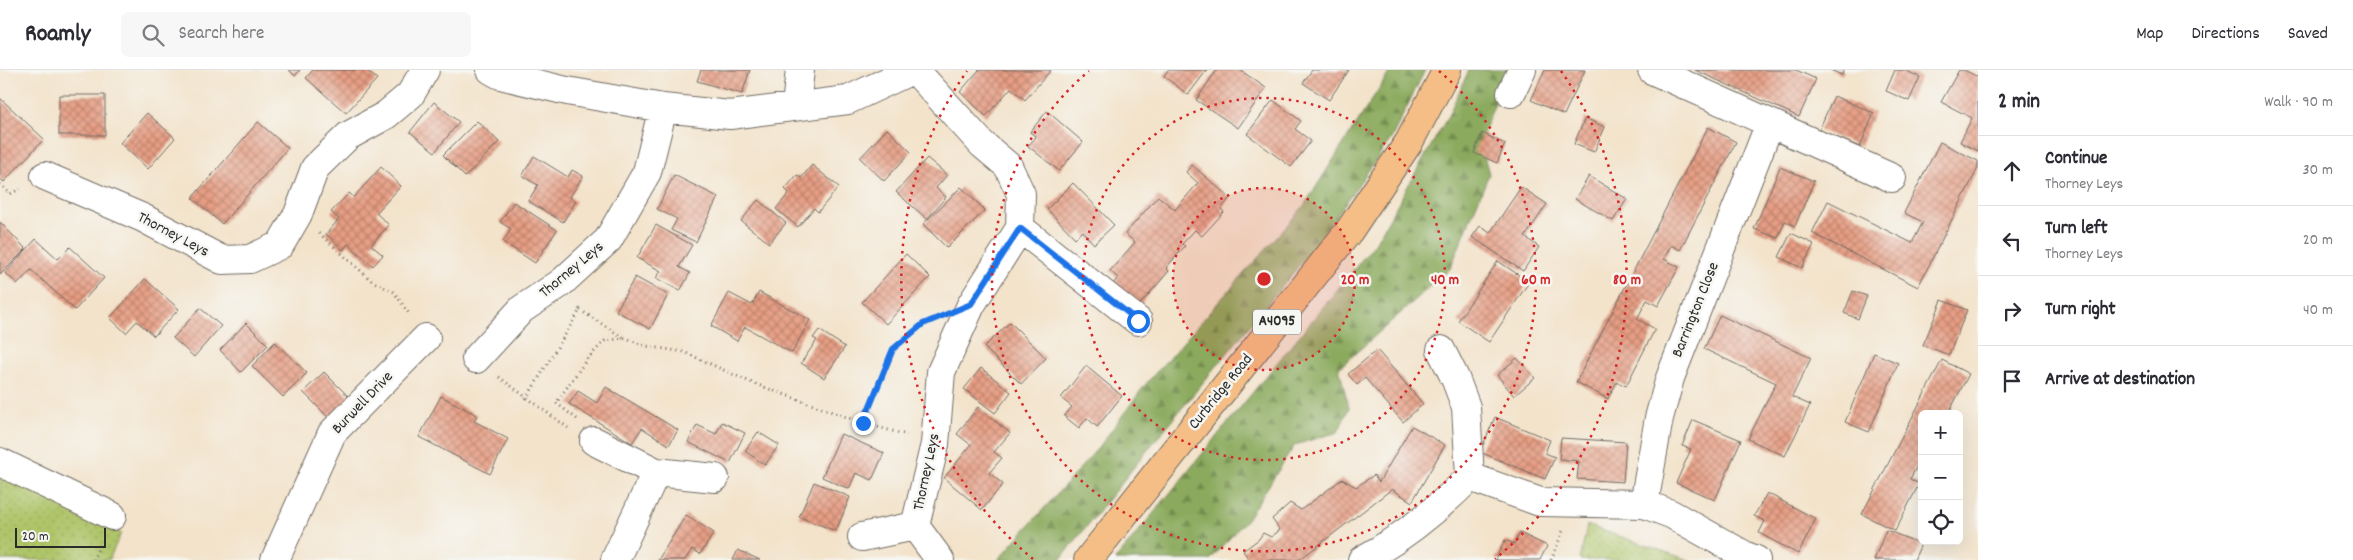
<!DOCTYPE html>
<html lang="en">
<head>
<meta charset="utf-8">
<style>
  body { margin:0; font-family:Dekko,sans-serif; background:#f7f7f7; color:#2b2b33 }
  .controls { position:absolute; right:15px; bottom:15px; display:grid; overflow:hidden; border-radius:8px; box-shadow:0 5px 20px #0002 }
  .controls button { width:45px; height:45px; display:grid; place-items:center; padding:0; border:0; border-bottom:1px solid #e1e1e2; background:#fff; color:#2b2b33; font:25px sans-serif }
  .scale { position:absolute; left:15px; bottom:12px; width:91px; box-sizing:border-box; padding-left:5px; border:2px solid #2b2b2b; border-top:0; font-size:14px; line-height:18px; white-space:nowrap; color:#2b2b2b; -webkit-text-stroke:4px #f6f6f2; paint-order:stroke }
  .stop { position:absolute; width:15px; height:15px; margin:-11px; border:4px solid #1a73e8; border-radius:50%; background:#fff }
  .stop.end { background:#1a73e8; border-color:#fff; box-shadow:0 1px 5px #0008 }
  .list { margin:0; padding:0; list-style:none }
  h2 { display:flex; justify-content:space-between; align-items:center; height:65px; margin:0; padding:0 20px; font-size:21px }
  h2 small { font-size:16px; font-weight:400; color:#7c7c81 }
  .list li { display:grid; grid-template-columns:32px 1fr auto; gap:15px; align-items:center; box-sizing:border-box; height:70px; padding:0 20px; border-top:1px solid #e1e1e2 }
  .list b { display:block; font-size:19px; white-space:nowrap }
  .list p { margin:0; font-size:16px; white-space:nowrap; color:#7c7c81 }
  .list em { font-size:16px; font-style:normal; color:#7c7c81 }
  .icon { flex:none; width:28px; height:28px; fill:none; stroke:currentColor; stroke-width:2; stroke-linecap:round; stroke-linejoin:round }
  .map { position:relative; flex:none; width:1978px; height:490px; overflow:hidden }
  header { display:flex; align-items:center; gap:30px; box-sizing:border-box; height:70px; padding:0 25px; background:#fff; border-bottom:1px solid #e1e1e2 }
  header strong { font-size:24px }
  nav { display:flex; gap:28px; margin-inline-start:auto; font-size:18px }
  .search { width:350px; height:45px; background:#f7f7f7; display:flex; align-items:center; gap:12px; box-sizing:border-box; padding:0 18px; border-radius:8px; color:#7c7c81; font-size:19px }
  main { display:flex }
  aside { flex:1; background:#fff }
  .map>svg:first-child { display:block }
</style>
</head>
<body>
<header>
<strong>Roamly</strong>
<div class="search"><svg class="icon" aria-label="search" viewBox="0 0 24 24"><circle cx="10" cy="10" r="6"/><path d="M15 15l6 6"/></svg>Search here</div>
<nav><a>Map</a><a>Directions</a><a>Saved</a></nav>
</header>
<main>
<div class="map">
<svg width="1978" height="490" viewBox="0 0 1978 490">
  <defs>
    <pattern id="grass-dots" width="8" height="8" patternUnits="userSpaceOnUse" patternTransform="scale(1.25)"><rect width="8" height="8" fill="#afc569"/><path d="M2 2h.1M6 6h.1" fill="none" stroke="#97a95b" stroke-width="1.8" stroke-linecap="round"/></pattern>
    <pattern id="forest-firs" width="22" height="20" patternUnits="userSpaceOnUse" patternTransform="scale(1.25)"><rect width="22" height="20" fill="#8baa5d"/><path d="M5 1l3.5 6h-7zM16 11l3.5 6h-7z" fill="#728b4d"/></pattern>
    <pattern id="building-cross-hatch" width="8" height="8" patternUnits="userSpaceOnUse" patternTransform="scale(1.25)"><rect width="8" height="8" fill="#e79e84"/><path d="M0 0l8 8M0 8l8-8" fill="none" stroke="#bb816c"/></pattern>
  </defs>
  <rect width="100%" height="100%" fill="#f6f6f2"/>
  <filter id="ink" filterUnits="userSpaceOnUse"><feTurbulence type="fractalNoise" baseFrequency=".02" numOctaves="2"/><feDisplacementMap in="SourceGraphic" scale="10" xChannelSelector="R" yChannelSelector="G"/><feConvolveMatrix kernelMatrix="1 2 1 2 8 2 1 2 1" color-interpolation-filters="sRGB"/></filter>
  <filter id="wash" filterUnits="userSpaceOnUse"><feTurbulence type="fractalNoise" baseFrequency=".0096" numOctaves="4" result="noise"/><feDisplacementMap in="SourceGraphic" scale="20" xChannelSelector="R" yChannelSelector="G"/><feGaussianBlur stdDeviation="1.12" result="paint"/><feColorMatrix in="noise" values="0 0 0 0 0 0 0 0 0 0 0 0 0 0 0 0 0 1.4 0 .05"/><feComposite in="paint" operator="in"/></filter>
  <g filter="url(#wash)">
    <rect width="100%" height="100%" fill="#f3e3cb"/>
    <path fill="url(#grass-dots)" stroke="#6d784a" d="M0 406 121 463 109 490H0Z
      M1587 455 1689 490H1580Z"/>
    <path fill="url(#forest-firs)" stroke="#5b6a44" d="M1391 0H1425L1391 69 1308 185 1150 377 1060 490H998L1099 377 1145 315 1303 137Z
      M1469 0H1508L1480 71 1489 104 1450 199 1339 298 1349 338 1338 362 1295 375 1247 449 1210 490H1115L1374 175 1447 48Z"/>
    <g id="blocks">
      <path fill="url(#building-cross-hatch)" d="M289 0H300L295 6Z
        M313 0H366L377 9 346 43 306 8Z
        M701 0H750L742 24 697 11Z
        M979 0H1051L1025 30 1011 18 986 46 960 22Z
        M1168 0H1207L1188 25 1164 6Z
        M1217 0H1240L1266 18 1238 58 1196 30Z
        M1312 0H1349L1329 30 1303 13Z
        M1545 0H1585L1564 45 1531 30Z
        M1695 0H1796L1816 9 1799 47Z
        M1830 0H1844L1842 5Z
        M1895 0H1904L1920 7 1909 31 1886 21Z
        M1959 0H1964L1978 7V81L1960 72 1972 48 1941 32Z
        M59 25H105V65H59Z
        M1834 26 1874 43 1860 77 1819 60Z
        M0 28 44 69 4 112 0 109Z
        M1273 30 1301 51 1295 59 1311 71 1291 97 1247 64Z
        M434 32 459 52 435 82 410 62Z
        M1047 41 1083 72 1059 101 1028 76 1036 67 1030 62Z
        M147 43 175 68 148 99 120 73Z
        M1585 48 1605 57 1594 82 1574 74Z
        M477 51 499 72 465 107 443 85Z
        M258 52 288 78 222 154 192 128Z
        M1708 57 1736 72 1680 180 1671 175 1664 189 1679 197 1658 236 1647 230 1637 249 1655 259 1626 316 1617 312 1608 329 1576 312Z
        M887 59 911 82 884 111 860 88Z
        M1482 63 1505 74 1497 93 1474 83Z
        M1940 72 1978 91V98L1918 217 1812 163 1828 131 1912 173 1923 152 1904 143Z
        M534 86 568 107 572 100 583 106 570 127 576 131 563 152 528 131 538 115 522 106Z
        M927 88 947 105 936 118 946 127 927 149 896 122Z
        M812 95 839 117 818 142 814 138 798 157 776 139 789 123 785 119 797 105 801 108Z
        M1192 95 1230 128 1221 139 1224 142 1202 166 1195 160 1182 174 1185 176 1166 198 1169 201 1131 245 1105 223 1118 208 1110 201 1135 172 1125 164 1158 126 1175 140 1198 113 1186 102Z
        M381 97 401 116 376 143 389 155 371 175 383 185 373 196 348 174 343 180 326 164 339 149 331 142 349 123 354 127Z
        M1780 97 1814 111 1795 156 1785 151 1778 168 1754 159Z
        M674 105 718 127 696 172 671 160 677 149 657 139Z
        M1589 106 1627 129 1613 151 1575 129Z
        M1073 113 1114 155 1094 174 1082 161 1075 168 1047 139Z
        M961 117 985 140 947 178 923 154Z
        M1521 117 1547 134 1525 167 1539 177 1523 201 1472 167 1480 156 1490 163Z
        M758 130 786 153 769 173 741 151Z
        M514 132 557 160 535 193 503 172 511 159 500 152Z
        M0 152 26 179 0 205Z
        M656 155 692 175 679 197 690 203 680 221 656 208 661 201 637 188Z
        M1791 163 1814 174 1802 198 1779 187Z
        M36 169 58 189 70 177 104 208 75 240 31 200 18 214 5 203Z
        M906 184 930 207 886 254 862 232Z
        M1498 191 1529 212 1489 272 1458 251Z
        M635 207 668 225 650 259 616 241Z
        M145 209 179 239 154 266 137 251 126 263 110 248Z
        M1853 221 1867 226 1858 249 1844 243Z
        M759 222 810 250 792 283 745 257 737 271 711 256 729 223 752 235Z
        M1942 230 1967 240 1949 285 1923 275Z
        M200 238 221 256 194 287 173 268Z
        M1720 245 1811 288 1792 327 1810 335 1785 386 1748 369 1776 313 1704 279Z
        M1010 252 1046 288 1021 314 984 277Z
        M246 253 268 275 241 302 220 280Z
        M819 260 845 277 824 308 801 293 817 270 813 268Z
        M275 272 307 303 283 327 252 296Z
        M1377 280 1423 334 1403 352 1365 308 1357 315 1348 304Z
        M1874 283 1898 293 1869 362 1845 352Z
        M1517 288 1535 308 1514 326 1497 305Z
        M1942 290 1969 304 1948 344H1922V387L1910 409 1919 414 1895 461 1862 444Z
        M1086 296 1122 326 1097 357 1087 348 1079 358 1064 346 1072 337 1061 328Z
        M981 298 1011 322 995 343 964 319Z
        M324 302 350 328 329 348 303 322Z
        M606 317 678 360 669 375 642 358 632 373 569 334 578 321 597 333Z
        M441 326 477 345 474 351 508 369 490 404 419 367Z
        M978 337 1010 363 994 382 1002 388 989 403 1003 414 982 440 944 408 971 375 957 364Z
        M1495 347 1550 370 1545 383 1555 387 1545 409 1480 382Z
        M1693 350 1741 370 1715 430 1676 413 1691 379 1682 376Z
        M722 352 745 363 730 393 688 372 697 355 716 364Z
        M1412 356 1445 375 1412 432 1392 419 1299 490H1250L1243 481 1259 469 1263 463 1271 467 1280 460 1272 449 1290 433 1301 440 1342 409 1356 417 1374 405 1379 412Z
        M758 362 779 375 765 395 745 381Z
        M841 364 884 383 872 410 856 403 849 419 822 407Z
        M1561 368 1626 372 1623 412 1577 409 1579 391 1559 389Z
        M814 412 850 427 836 461 799 447Z
        M1767 423 1816 449 1798 484 1759 463 1765 451 1754 446Z
        M686 445 714 463 700 484 692 479 685 490H658Z
        M1886 460 1921 474 1914 490H1874Z
        M1520 463 1547 476 1540 490H1495L1505 470 1514 474Z
        M738 480 760 490H733Z"/>
    </g>
  </g>
  <g filter="url(#ink)">
    <use href="#blocks" fill-opacity="0" stroke="#716b63" stroke-width="1"/>
    <g fill="none" stroke-linecap="round" stroke-linejoin="round">
      <defs>
        <path id="minor" d="M491 0 500 5 567 21 663 38 730 45 848 30 912 0
          M915 0 982 74 1008 96 1021 124 1020 158 1138 251
          M1652 0 1892 108
          M1511 23 1522 0
          M796 36 800 0
          M45 106 143 148 222 190 250 189 280 175 298 144 315 98 348 66 386 45 410 25 425 0
          M1441 280 1455 308 1466 337 1470 407
          M476 289 522 239 561 213 608 170 647 102 663 38
          M594 371 656 402 715 408
          M0 392 112 446
          M1644 434 1659 348 1670 308 1770 53
          M915 456 940 490
          M862 467 915 456 935 374 941 302 971 235 1020 158
          M275 490 332 363 426 268
          M615 490 656 402
          M1362 490C1403 468 1437 440 1470 407L1540 432 1644 434 1671 444 1746 486 1756 490"/>
        <path id="major" d="M1088 490 1349 161 1409 72 1447 0"/>
      </defs>
      <use href="#minor" stroke="#716b63" stroke-width="30"/>
      <use href="#major" stroke="#716b63" stroke-width="30"/>
      <path stroke="#716b63" stroke-width="3" stroke-dasharray="1 4" stroke-linecap="butt" d="M0 114 10 124 20 119
        M319 163 372 211 394 222 410 245
        M580 240 624 268
        M499 307 568 358
        M526 329 580 240 577 235
        M577 349 556 333 587 289 605 271 624 268 646 276 684 282 750 312 863 353 907 365
        M863 353 893 279 923 254 931 251
        M93 490 101 472
        M1551 490 1563 461"/>
      <use href="#minor" stroke="#fff" stroke-width="28"/>
      <use href="#major" stroke="#f5be86" stroke-width="28"/>
    </g>
  </g>
  <g fill="none" stroke-linecap="round" stroke-linejoin="round" filter="url(#ink)">
    <path stroke="#1a73e8" stroke-width="6" d="M863 353 893 279 923 254 971 234 1020 158 1138 251"/>
  </g>
  <circle cx="1264" cy="209" r="91" fill="#d62828" fill-opacity=".12"/>
  <g fill="none" stroke="#d62828" stroke-width="2.5" stroke-dasharray="2.5 5">
    <circle cx="1264" cy="209" r="91"/>
    <circle cx="1264" cy="209" r="181"/>
    <path d="M1439 1A272 272 0 1 1 1089 1"/>
    <path d="M1033 489A363 363 0 0 1 967 1M1561 1A363 363 0 0 1 1495 489"/>
  </g>
  <g text-anchor="middle" dominant-baseline="central" stroke-width="5" stroke-linejoin="round" paint-order="stroke">
    <rect fill="#f6f6f2" stroke="#686867" stroke-width="1" x="1253" y="239.5" width="48" height="25" rx="4"/>
    <g font-size="15" font-weight="bold" fill="#2b2b2b">
      <text x="1277" y="252">A4095</text>
    </g>
    <g font-size="16" fill="#2b2b2b" stroke="#f6f6f2">
      <text transform="translate(173 165) rotate(28)">Thorney Leys</text>
      <text transform="translate(572 200) rotate(-40)">Thorney Leys</text>
      <text transform="translate(1696 240) rotate(-68)">Barrington Close</text>
      <text transform="translate(1221 322) rotate(-51)">Curbridge Road</text>
      <text transform="translate(363 333) rotate(-46)">Burwell Drive</text>
      <text transform="translate(927 402) rotate(-78)">Thorney Leys</text>
    </g>
  </g>
  <circle cx="1264" cy="209" r="8" fill="#d62828" stroke="#f6f6f2" stroke-width="2.5"/>
  <g font-size="15" text-anchor="middle" font-weight="bold" fill="#d62828" stroke="#f6f6f2" stroke-width="5" stroke-linejoin="round" paint-order="stroke">
    <text x="1355" y="214">20 m</text>
    <text x="1445" y="214">40 m</text>
    <text x="1536" y="214">60 m</text>
    <text x="1627" y="214">80 m</text>
  </g>
</svg>
<div class="controls">
<button>+</button>
<button>−</button>
<button><svg class="icon" aria-label="locate" viewBox="0 0 24 24"><circle cx="12" cy="12" r="6"/><path d="M12 2v4M12 18v4M2 12h4M18 12h4"/></svg></button>
</div>
<div class="scale">20 m</div>
<div class="stop" style="left:1138px;top:251px"></div>
<div class="stop end" style="left:863px;top:353px"></div>
</div>
<aside>
<h2>2 min<small>Walk · 90 m</small></h2>
<ul class="list">
<li><svg class="icon" aria-label="ahead" viewBox="0 0 24 24"><path d="M12 20V5M6 11l6-6 6 6"/></svg><div><b>Continue</b><p>Thorney Leys</p></div><em>30 m</em></li>
<li><svg class="icon" aria-label="left" viewBox="0 0 24 24"><path d="M17 20v-9H6M10 6l-5 5 5 5"/></svg><div><b>Turn left</b><p>Thorney Leys</p></div><em>20 m</em></li>
<li><svg class="icon" aria-label="right" viewBox="0 0 24 24"><path d="M7 20v-9h11M14 6l5 5-5 5"/></svg><div><b>Turn right</b></div><em>40 m</em></li>
<li><svg class="icon" aria-label="arrive" viewBox="0 0 24 24"><path d="M6 21V4h12l-3 4 3 4H6"/></svg><div><b>Arrive at destination</b></div></li>
</ul>
</aside>
</main>
</body>
</html>
